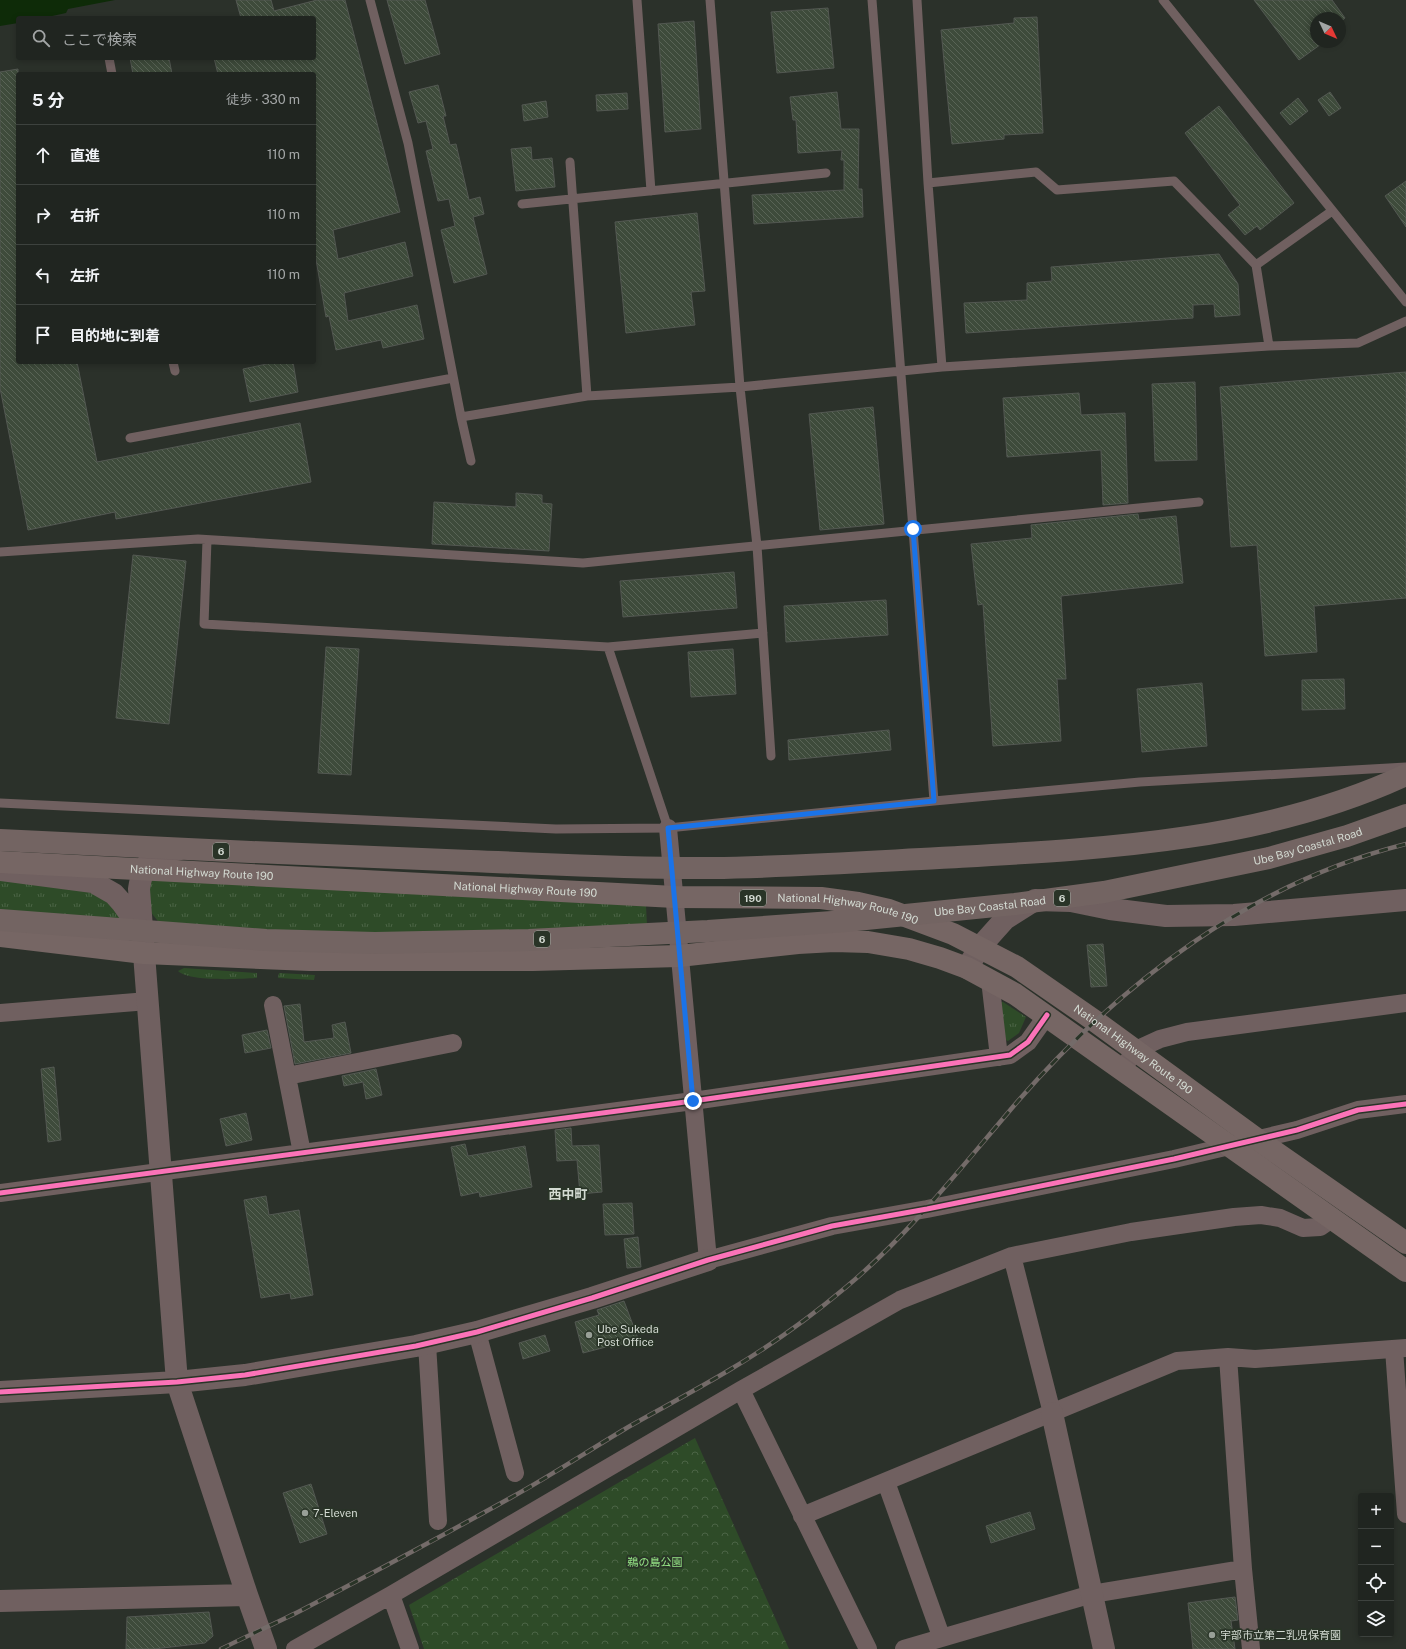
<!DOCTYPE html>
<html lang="ja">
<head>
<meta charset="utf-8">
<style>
  body { margin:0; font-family:"Public Sans","Noto Sans JP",sans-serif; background:#282d29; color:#f1f3f6 }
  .controls { position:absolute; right:12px; bottom:12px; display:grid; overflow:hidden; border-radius:4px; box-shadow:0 2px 6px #0003 }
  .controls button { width:36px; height:36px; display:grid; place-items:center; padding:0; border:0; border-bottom:1px solid #3d423e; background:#202520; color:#f1f3f6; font:20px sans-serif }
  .compass { position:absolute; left:1310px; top:12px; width:36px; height:36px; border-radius:50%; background:#202520; box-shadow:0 2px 6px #0003; rotate:134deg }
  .stop { position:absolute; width:12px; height:12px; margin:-9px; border:3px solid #1a73e8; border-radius:50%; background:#fff }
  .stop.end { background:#1a73e8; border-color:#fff; box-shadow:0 1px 4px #0008 }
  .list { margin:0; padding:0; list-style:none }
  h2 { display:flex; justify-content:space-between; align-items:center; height:52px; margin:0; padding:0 16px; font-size:17px }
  h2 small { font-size:13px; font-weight:400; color:#a2a5a5 }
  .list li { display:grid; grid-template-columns:26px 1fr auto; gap:12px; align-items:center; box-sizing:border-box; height:60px; padding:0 16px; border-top:1px solid #3d423e }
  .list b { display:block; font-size:15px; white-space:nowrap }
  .list em { font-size:13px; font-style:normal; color:#a2a5a5 }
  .icon { flex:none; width:22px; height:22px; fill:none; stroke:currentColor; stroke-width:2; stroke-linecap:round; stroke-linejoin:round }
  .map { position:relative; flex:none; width:1406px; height:1649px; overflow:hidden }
  .search { position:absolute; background:#202520; box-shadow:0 2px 6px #0003; left:16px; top:16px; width:300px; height:44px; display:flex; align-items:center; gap:10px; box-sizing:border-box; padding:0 14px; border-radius:4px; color:#a2a5a5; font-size:15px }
  .panel { position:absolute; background:#202520; box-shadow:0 2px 6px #0003; left:16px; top:72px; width:300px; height:292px; border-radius:4px }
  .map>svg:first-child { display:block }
</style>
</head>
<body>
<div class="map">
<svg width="1406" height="1649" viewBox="0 0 1406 1649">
  <defs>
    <pattern id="grass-tufts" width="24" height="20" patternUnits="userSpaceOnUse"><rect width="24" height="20" fill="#2e4b28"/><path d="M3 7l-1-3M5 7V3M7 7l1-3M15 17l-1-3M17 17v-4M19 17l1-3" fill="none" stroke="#4b6446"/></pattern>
    <pattern id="park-crowns" width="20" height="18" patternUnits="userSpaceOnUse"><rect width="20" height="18" fill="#2e4b28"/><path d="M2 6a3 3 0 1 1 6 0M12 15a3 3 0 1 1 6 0" fill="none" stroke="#4b6446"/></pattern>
    <pattern id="building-back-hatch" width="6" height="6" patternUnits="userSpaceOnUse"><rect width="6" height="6" fill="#3e4b3b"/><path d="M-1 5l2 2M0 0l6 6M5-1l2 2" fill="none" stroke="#596456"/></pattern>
  </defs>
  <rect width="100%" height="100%" fill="#2b312a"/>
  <path fill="url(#grass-tufts)" d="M0 878 94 889 130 924 0 913Z
    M152 880 646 906 647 925 601 928 355 935 161 925 149 910 148 885Z
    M184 968 257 973V978C240 979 190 982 178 971Z
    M279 973 315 975 314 980 278 978Z
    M997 1002H1003L1026 1017 1019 1033 1008 1041 1002 1038Z"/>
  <path fill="url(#park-crowns)" d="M695 1438 789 1649H424L409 1605Z"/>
  <path fill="#0e2b08" d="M0 0H115L68 9 66 13 43 18H18V23L0 26Z"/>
  <path fill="url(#building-back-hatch)" stroke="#535852" d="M236 0H271L274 11 317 0H345L400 212 333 230 338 259 405 242 413 276 344 293 348 321 417 305 424 339 383 348 381 340 336 350 329 316 326 317 314 248V74H218L214 58H314V18H241Z
    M387 0H425L440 54 405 64Z
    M1254 0H1332L1345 18 1340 22V18H1316V40L1313 42H1324L1299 60Z
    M828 8 834 68 777 73 771 12Z
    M1037 17 1043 133 1004 135V139L952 144 941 30 1014 23V18Z
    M694 21 701 129 665 132 658 24Z
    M130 58H169L172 74H133Z
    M18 69V362H77L97 462 300 423 311 482 116 519 115 512 28 530 0 388V72Z
    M438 85 446 116H443L450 145 456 144 469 200 480 197 484 214 473 217 487 274 454 283 441 230 455 226 449 199 438 201 426 151 433 149 426 121 418 123 409 92Z
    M837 92 841 129H859L858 189H862L863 217 754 224 752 195 844 190V160H841L842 150 798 153 796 120H793L790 97Z
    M1330 92 1341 108 1329 116 1318 100Z
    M627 93 628 109 597 111 596 95Z
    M1298 98 1308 111 1290 125 1280 113Z
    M546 101 548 117 524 121 522 105Z
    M1219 106 1294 203 1260 230 1257 226 1245 235 1228 215 1240 205 1185 133Z
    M531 147 532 160 552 158 555 187 516 191 511 149Z
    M1406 181V227L1385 196Z
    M697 213 705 291 691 292 695 325 626 333 615 222Z
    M1219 254 1238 284 1240 315 1215 317 1214 304 1193 305V318L966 333 964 303 1027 300V283L1052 281 1051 267Z
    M276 362H293L298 392 250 402 243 369Z
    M1406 372V598L1314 606 1317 652 1265 656 1257 545 1231 547 1220 387Z
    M1195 382 1197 460 1155 461 1152 384Z
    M1079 393 1081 415 1125 413 1128 503 1103 505 1101 450 1007 457 1003 398Z
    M873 407 884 524 820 530 809 414Z
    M516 493 542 495V503L552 504 549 551 432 544 434 502 516 507Z
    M1138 514 1139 520 1176 516 1183 583 1061 596 1066 679H1057L1061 741 993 746 983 604 978 605 971 544 1032 538 1031 525Z
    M133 555 186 561 169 724 116 718Z
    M734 572 737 608 623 617 620 581Z
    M886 600 888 635 786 642 784 606Z
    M326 647 359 649 351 775 318 773Z
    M733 649 736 694 691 697 688 652Z
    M1344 679 1345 709 1302 710V680Z
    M1202 683 1207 746 1142 752 1137 689Z
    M889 730 891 750 789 760 788 740Z
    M1103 944 1107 986 1091 987 1087 945Z
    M300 1004 304 1042 334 1038 332 1025 345 1022 351 1053 295 1064 284 1006Z
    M267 1030 271 1048 245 1053 242 1035Z
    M54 1067 61 1140 48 1142 41 1069Z
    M376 1069 382 1095 366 1099 363 1082 344 1086 342 1076Z
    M246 1113 252 1140 226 1146 220 1119Z
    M571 1128 572 1146 599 1145 602 1192 580 1194 577 1160 557 1161 555 1130Z
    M465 1144 468 1156 525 1146 532 1187 480 1197 479 1192 461 1196 451 1147Z
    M266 1196 269 1215 299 1210 313 1295 291 1299 290 1293 261 1298 244 1200Z
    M632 1203 634 1234 605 1235 603 1204Z
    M638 1237 641 1267 627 1268 624 1239Z
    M624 1301 639 1341 626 1345 625 1343 611 1348 610 1346 583 1353 575 1322 599 1315 597 1310Z
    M545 1335 550 1351 523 1359 519 1343Z
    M311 1484 327 1534 300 1543 283 1493Z
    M1030 1512 1035 1529 991 1543 986 1526Z
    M1235 1597 1238 1620 1231 1621 1235 1649H1193L1188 1603Z
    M209 1612 213 1636 205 1643 154 1649H126L127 1617Z"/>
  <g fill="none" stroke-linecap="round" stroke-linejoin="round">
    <path stroke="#706060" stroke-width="9" d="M370 0 408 143 461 417 471 461
      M637 0 651 191
      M710 0 740 387 757 546 771 756
      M872 0 934 801
      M917 0 928 183 942 367
      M1163 0 1406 302
      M109 58 112 74
      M570 162 587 396 740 387 942 367 1269 346 1358 343 1406 321
      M928 183 1036 172 1057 190 1174 181 1256 265 1269 346
      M522 204 826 173
      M1256 265 1332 211
      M173 362 175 371
      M461 417 587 396
      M130 438 453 378
      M207 540 204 624 608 647 763 633
      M0 552 198 539 583 563 1199 502
      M608 647 668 828
      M0 803 556 829 668 828 934 801 1140 782 1406 767"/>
    <path stroke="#706060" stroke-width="18" d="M668 828 708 1260 832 1226 927 1209 1174 1159 1297 1130 1358 1110 1406 1104
      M990 980 999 1057
      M273 1005 302 1153
      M0 1013 148 1001
      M1122 1069 1136 1050 1160 1039 1187 1032 1406 1003
      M287 1076 453 1043
      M0 1193 693 1101 1010 1055 1028 1042 1047 1015
      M1012 1256 1052 1413
      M477 1332 515 1473
      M427 1344 438 1521
      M1394 1349 1406 1514
      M1228 1357 1243 1569 1251 1649
      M741 1390 868 1649
      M886 1482 941 1636
      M802 1516 1177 1361 1228 1357 1255 1359 1406 1348
      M391 1595 410 1649
      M295 1649 391 1595 741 1390 900 1300 1012 1256 1131 1232 1234 1217 1261 1215 1280 1218 1303 1228 1320 1227 1333 1218
      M904 1649 1092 1594 1243 1569"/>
    <path stroke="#706060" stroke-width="22" d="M180 849C153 853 143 861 139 889L177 1382 247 1595 266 1649
      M0 870 93 882 114 894 122 903 141 930
      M967 968 980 947 1005 919 1035 900 1071 901 1110 909 1166 916 1234 915 1406 900
      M0 1392 177 1382 245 1375 416 1346 477 1332 592 1298 708 1260
      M1052 1413 1104 1649
      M0 1601 247 1595"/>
    <g stroke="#766664" stroke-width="22">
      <path id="s1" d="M0 862 675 897 821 898 858 903 889 910 953 934 1017 967 1095 1021 1258 1140 1406 1243"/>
      <path d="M0 936 144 953 310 960H533L679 956 798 943 834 941 868 942 909 949 940 958 967 968 1015 994 1406 1271"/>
    </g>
    <g stroke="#736462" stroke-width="22">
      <path d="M0 840C157 848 313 855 470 861 550 864 631 869 712 868 788 867 864 862 939 858 1098 849 1260 843 1406 775"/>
      <path id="s2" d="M0 920 266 940 375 943 529 940 708 931 846 921 1015 904 1104 892 1269 858 1347 836 1406 815"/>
    </g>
    <defs>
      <path id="rail" d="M221 1649C247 1636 274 1624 300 1611 371 1574 442 1536 512 1497 552 1475 591 1449 630 1426 662 1408 694 1391 726 1372 767 1348 808 1319 845 1288 910 1234 962 1166 1018 1101 1121 983 1251 883 1406 844"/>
    </defs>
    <use href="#rail" stroke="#746b69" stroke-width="4.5"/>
    <use href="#rail" stroke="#293427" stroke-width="3" stroke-dasharray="9" stroke-linecap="butt"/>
    <defs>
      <path id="cycleway" d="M0 1193 693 1101 1010 1055 1028 1042 1047 1015
        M0 1392 177 1382 245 1375 416 1346 477 1332 592 1298 708 1260 832 1226 927 1209 1174 1159 1297 1130 1358 1110 1406 1104"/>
    </defs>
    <use href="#cycleway" stroke="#293427" stroke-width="8"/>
    <use href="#cycleway" stroke="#fb73b8" stroke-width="5"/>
  </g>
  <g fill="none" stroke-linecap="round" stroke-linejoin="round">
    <path stroke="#1a73e8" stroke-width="5" d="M693 1101 668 828 934 801 913 529"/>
  </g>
  <g fill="#989f97" stroke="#293427" stroke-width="1.5">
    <circle cx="589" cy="1335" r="4"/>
    <circle cx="305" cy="1513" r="4"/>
    <circle cx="1212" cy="1635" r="4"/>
  </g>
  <g text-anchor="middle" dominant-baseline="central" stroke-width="3.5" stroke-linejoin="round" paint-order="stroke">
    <g fill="#293427" stroke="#a0a89f" stroke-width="1">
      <rect x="213" y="843" width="16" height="16" rx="3"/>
      <rect x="740" y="890" width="26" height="16" rx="3"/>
      <rect x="1054" y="890" width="16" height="16" rx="3"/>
      <rect x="534" y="931" width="16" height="16" rx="3"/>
    </g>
    <g font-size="10" font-weight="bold" fill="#d3dad2">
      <text x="221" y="851">6</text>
      <text x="753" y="898">190</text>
      <text x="1062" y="898">6</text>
      <text x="542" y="939">6</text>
    </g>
    <g font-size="11" fill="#d3dad2" stroke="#293427">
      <text stroke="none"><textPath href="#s2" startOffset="1316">Ube Bay Coastal Road</textPath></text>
      <text stroke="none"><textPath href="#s1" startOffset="202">National Highway Route 190</textPath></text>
      <text stroke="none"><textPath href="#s1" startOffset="526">National Highway Route 190</textPath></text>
      <text stroke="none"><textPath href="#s2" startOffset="992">Ube Bay Coastal Road</textPath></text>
      <text stroke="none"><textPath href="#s1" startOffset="850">National Highway Route 190</textPath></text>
      <text stroke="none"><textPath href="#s1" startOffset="1174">National Highway Route 190</textPath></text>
    </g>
    <g font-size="11" fill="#d3dad2" stroke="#293427" text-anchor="start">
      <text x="597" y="1329">Ube Sukeda<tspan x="597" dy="13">Post Office</tspan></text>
      <text x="313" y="1513">7-Eleven</text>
      <text x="1220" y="1635">宇部市立第二乳児保育園</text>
    </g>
    <g font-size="11" fill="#95e486" stroke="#293427">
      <text x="655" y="1562">鵜の島公園</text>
    </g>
    <g font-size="13" font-weight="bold" fill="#d3dad2" stroke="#293427">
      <text x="568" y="1194">西中町</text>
    </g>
  </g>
</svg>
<div class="controls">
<button>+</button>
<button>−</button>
<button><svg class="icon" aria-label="locate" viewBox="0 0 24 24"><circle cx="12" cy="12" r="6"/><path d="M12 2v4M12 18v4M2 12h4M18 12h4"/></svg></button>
<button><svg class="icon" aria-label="layers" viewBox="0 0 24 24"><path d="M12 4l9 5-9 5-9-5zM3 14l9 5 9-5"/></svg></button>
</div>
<svg class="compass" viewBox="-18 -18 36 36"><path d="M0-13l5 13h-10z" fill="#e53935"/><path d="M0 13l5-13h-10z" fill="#a2a5a5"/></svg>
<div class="stop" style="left:913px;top:529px"></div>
<div class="stop end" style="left:693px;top:1101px"></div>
<div class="search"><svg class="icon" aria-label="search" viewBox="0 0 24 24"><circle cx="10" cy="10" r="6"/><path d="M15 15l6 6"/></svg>ここで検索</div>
<section class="panel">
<h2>5 分<small>徒歩 · 330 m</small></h2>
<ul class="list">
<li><svg class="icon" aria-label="ahead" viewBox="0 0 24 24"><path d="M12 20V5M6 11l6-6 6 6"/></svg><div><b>直進</b></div><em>110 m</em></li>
<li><svg class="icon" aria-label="right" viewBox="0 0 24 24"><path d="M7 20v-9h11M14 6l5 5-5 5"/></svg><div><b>右折</b></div><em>110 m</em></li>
<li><svg class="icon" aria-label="left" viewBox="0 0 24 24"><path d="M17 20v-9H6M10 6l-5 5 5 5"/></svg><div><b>左折</b></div><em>110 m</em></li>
<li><svg class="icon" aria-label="arrive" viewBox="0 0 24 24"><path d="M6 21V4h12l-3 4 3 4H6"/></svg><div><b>目的地に到着</b></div></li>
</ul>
</section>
</div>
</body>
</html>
